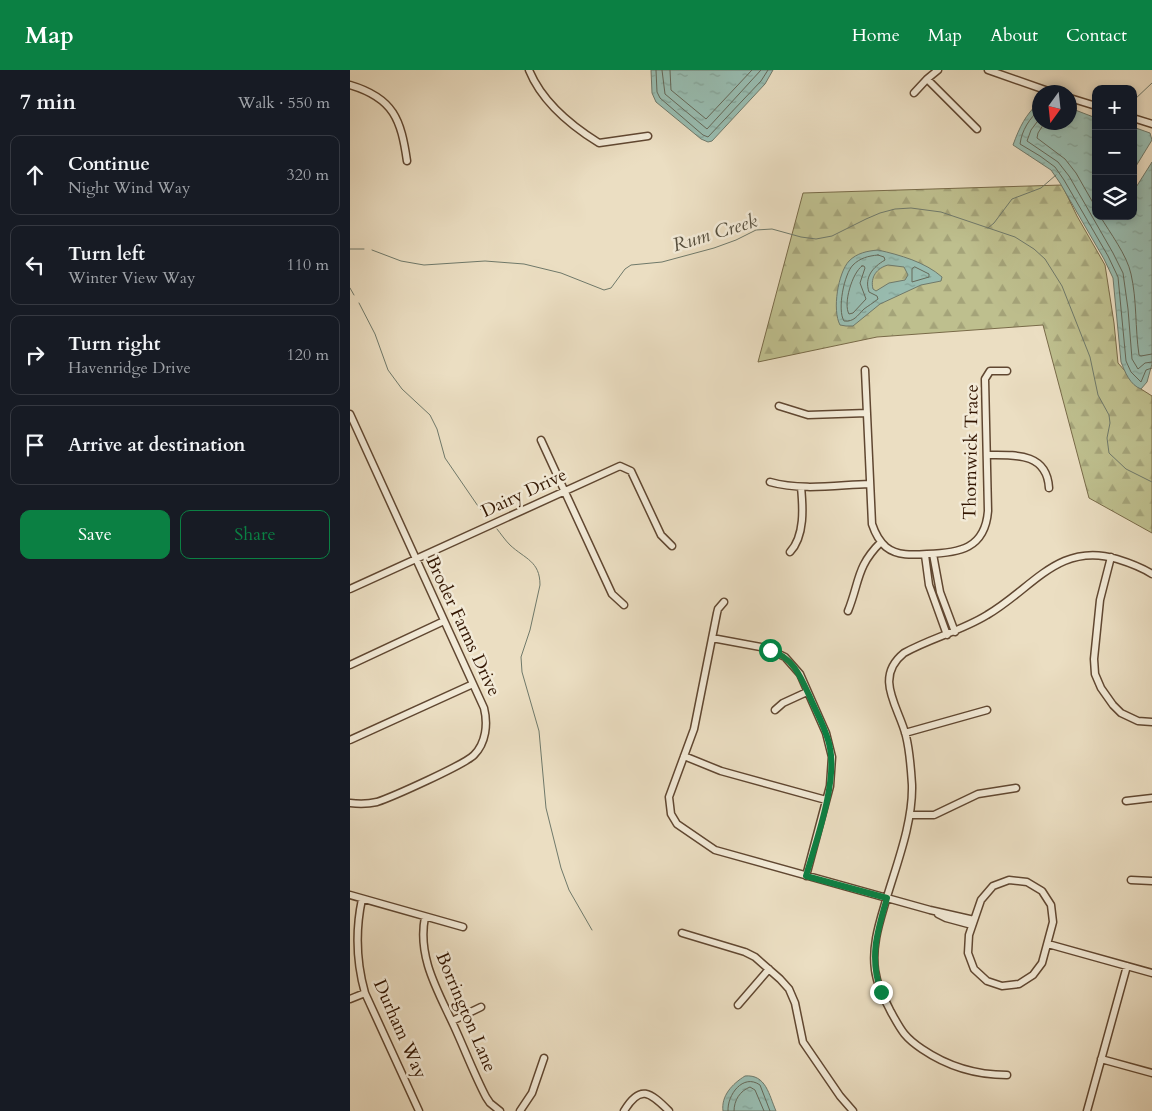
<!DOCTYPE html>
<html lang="en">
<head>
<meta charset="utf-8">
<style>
  body { margin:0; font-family:Cardo,serif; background:#20242c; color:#f1f3f6 }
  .controls { position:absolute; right:15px; top:15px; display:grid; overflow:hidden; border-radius:10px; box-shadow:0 2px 8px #0003 }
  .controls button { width:45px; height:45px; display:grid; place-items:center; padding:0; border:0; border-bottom:1px solid #363941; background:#171b24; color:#f1f3f6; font:25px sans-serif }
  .compass { position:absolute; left:682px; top:15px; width:45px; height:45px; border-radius:50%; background:#171b24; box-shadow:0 2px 8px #0003; rotate:195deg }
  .stop { position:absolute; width:15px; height:15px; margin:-11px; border:4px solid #0b8043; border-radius:50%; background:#fff }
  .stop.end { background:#0b8043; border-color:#fff; box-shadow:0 1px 5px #0008 }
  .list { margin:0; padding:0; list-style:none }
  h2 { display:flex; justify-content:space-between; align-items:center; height:65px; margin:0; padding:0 20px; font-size:21px }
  h2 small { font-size:16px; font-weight:400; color:#9ea1a6 }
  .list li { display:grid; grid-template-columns:32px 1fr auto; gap:15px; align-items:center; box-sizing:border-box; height:80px; margin:0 10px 10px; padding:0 10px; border:1px solid #363941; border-radius:10px }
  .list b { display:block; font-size:19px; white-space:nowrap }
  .list p { margin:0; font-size:16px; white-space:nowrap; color:#9ea1a6 }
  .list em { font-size:16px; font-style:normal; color:#9ea1a6 }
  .actions { display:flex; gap:10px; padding:15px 20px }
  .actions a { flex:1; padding:11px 0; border:1px solid #0b8043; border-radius:10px; text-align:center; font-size:18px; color:#0b8043 }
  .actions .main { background:#0b8043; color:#fff }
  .icon { flex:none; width:28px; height:28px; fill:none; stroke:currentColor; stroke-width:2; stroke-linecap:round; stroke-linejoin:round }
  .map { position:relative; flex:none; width:802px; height:1041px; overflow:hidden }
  header { display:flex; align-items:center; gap:30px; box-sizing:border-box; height:70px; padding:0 25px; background:#0b8043; color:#fff }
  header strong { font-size:24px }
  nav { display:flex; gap:28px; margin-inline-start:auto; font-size:18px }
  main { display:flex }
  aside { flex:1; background:#171b24 }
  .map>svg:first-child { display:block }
</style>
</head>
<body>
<header>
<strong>Map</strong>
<nav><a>Home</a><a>Map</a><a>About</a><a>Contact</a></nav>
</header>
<main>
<aside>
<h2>7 min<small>Walk · 550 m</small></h2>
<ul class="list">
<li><svg class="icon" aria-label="ahead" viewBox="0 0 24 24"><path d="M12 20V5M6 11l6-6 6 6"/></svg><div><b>Continue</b><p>Night Wind Way</p></div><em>320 m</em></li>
<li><svg class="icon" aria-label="left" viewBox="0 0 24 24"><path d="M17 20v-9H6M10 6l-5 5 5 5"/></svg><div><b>Turn left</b><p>Winter View Way</p></div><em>110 m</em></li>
<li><svg class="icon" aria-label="right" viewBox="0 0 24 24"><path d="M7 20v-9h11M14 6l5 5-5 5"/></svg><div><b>Turn right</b><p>Havenridge Drive</p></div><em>120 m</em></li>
<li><svg class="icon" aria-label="arrive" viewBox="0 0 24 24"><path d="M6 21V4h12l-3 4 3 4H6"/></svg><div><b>Arrive at destination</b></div></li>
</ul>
<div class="actions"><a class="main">Save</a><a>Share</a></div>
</aside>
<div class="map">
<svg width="802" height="1041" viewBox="0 0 802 1041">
  <defs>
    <pattern id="forest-firs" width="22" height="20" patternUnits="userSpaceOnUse" patternTransform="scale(1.25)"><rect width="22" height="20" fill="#bebf8e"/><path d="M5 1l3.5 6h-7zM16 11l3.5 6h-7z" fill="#a4a379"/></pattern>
    <pattern id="water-ripples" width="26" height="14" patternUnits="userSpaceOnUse" patternTransform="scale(1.25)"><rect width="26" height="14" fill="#98bcb0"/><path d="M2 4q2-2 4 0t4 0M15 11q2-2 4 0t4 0" fill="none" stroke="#83a196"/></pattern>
  </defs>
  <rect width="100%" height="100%" fill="#ebdec2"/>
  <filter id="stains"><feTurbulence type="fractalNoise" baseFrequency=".004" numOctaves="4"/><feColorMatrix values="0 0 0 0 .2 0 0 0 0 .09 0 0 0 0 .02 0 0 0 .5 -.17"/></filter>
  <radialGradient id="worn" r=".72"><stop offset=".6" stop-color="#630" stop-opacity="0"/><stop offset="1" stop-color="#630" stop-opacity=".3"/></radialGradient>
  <path fill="url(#forest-firs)" stroke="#786a48" d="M712 115 727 146 755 195 764 253 768 293 791 319 802 326V463L739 428 693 255 527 267 408 292 453 123Z"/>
  <path fill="url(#water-ripples)" stroke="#6f796a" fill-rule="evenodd" d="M301 0H423L415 14 362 71 358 72 351 69 306 32 302 23Z
    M689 32 690 52H720V38L746 48V146H783V122L802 92V294L797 312 791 319C780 315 775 302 771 292L763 208 754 189 710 113 701 100 663 75C670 56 675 46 689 32Z
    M783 57 800 63 802 70 783 101Z
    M528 180C550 185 575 192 592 207L591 211 571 215 530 234 503 256H496L490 255C482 240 488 203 499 191 507 183 517 181 528 180ZM538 195 554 197 558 205 555 210 539 213 526 221 523 219C520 207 527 198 538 195Z
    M395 1006C416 1004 419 1025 426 1041H373C371 1026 382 1014 395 1006Z"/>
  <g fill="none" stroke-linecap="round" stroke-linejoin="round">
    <path stroke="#656858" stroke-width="1" d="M306 0 307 22 310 28 353 65 358 67 411 11 418 0
      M312 0 315 24 357 59 411 0
      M320 0 321 20 356 49 402 0
      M690 39C679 49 672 60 670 74L690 86 705 97 714 110 758 186 768 207 776 291 781 302 791 312 796 300 802 298
      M690 48 681 60 677 71 708 92 719 106 763 183 773 203 778 239 782 289 788 299 795 293 802 292
      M695 52 688 63 687 68 715 89 726 103 746 138
      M750 146C760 163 777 185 781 204 787 230 785 258 789 285L791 286 802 284
      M528 185 534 187 535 190C523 197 514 207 519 222L527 226 528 229C523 233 518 236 514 239 507 246 504 252 494 251 487 240 494 204 503 195 510 188 518 186 528 185Z
      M512 196H514L515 198 510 213 516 229 503 243 499 244C493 234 502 203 512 196Z
      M565 197 579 204V207L562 212V199Z
      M378 1041C377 1025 393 1003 410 1015L420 1041
      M384 1041C384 1030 390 1021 400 1017L405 1020 414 1041"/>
    <path stroke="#6f796a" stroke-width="1" d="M783 31 802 13
      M638 158 644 153 662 129 691 118 706 105
      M0 179H14
      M22 180 51 191 74 195 135 191 174 194 211 203 254 220 261 218 275 199 281 195 312 192 364 178 386 170 406 160 422 159 451 167 466 169 482 166 516 149 530 143 545 139 561 138 591 142 665 167 684 179 695 189 712 216 740 287 748 325 759 345 760 353 757 368 759 383 776 399 802 412
      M0 218 4 225
      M9 233 25 264 38 300 52 319 80 345 87 359 95 388 130 439 141 444
      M147 459C151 464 155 470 160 475 175 489 190 491 190 515L180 560 171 587 172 602 189 661 196 738 211 798 219 820 242 860"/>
    <defs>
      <path id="minor" d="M179 0C192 32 220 55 249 73L298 66
        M638 0 701 22
        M577 9 627 59
        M0 15C44 28 51 50 57 91
        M564 23 577 9 588 0
        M720 28 746 36
        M783 48 802 54
        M515 300 522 454C525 463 529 471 536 477 547 486 563 485 577 484 609 483 635 479 638 441L635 309 640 301H657
        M429 336 458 345 517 343
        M0 344 134 638C138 654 136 673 124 685 114 695 42 727 27 732 18 734 9 734 0 733
        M191 370 262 524 274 535
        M637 385C664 385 697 382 699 418
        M420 412C452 421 487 415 519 414
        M440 482C455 466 453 437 451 417
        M583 484 590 522 605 562
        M575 485 579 515 597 565
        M761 487 750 530 744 589 745 604 751 618 763 635 771 643 788 651 802 652
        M0 519 270 396 281 401 311 465 322 476
        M374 532 368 539 367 543 344 659 319 727 321 744 327 754 365 780 580 840 624 850
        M498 541C510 511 506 497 531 472
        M362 568 416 578 435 587 450 604 476 663 482 687 480 716 456 806
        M0 595 94 551
        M425 640 433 633 457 622
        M555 663 637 640
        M0 670 123 614
        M334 686 371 701 476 730
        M776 731 802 728
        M560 745H584L628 724 666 718
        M659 810 677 812 692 821 701 835 703 852 692 893 683 905 669 914 652 916 637 911 624 899 618 883 619 865 631 830 643 816Z
        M781 810 802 811
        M0 825 113 857
        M12 829C5 862 6 891 15 923L69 1041
        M588 844 596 848 622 855
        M75 847C67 887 88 921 104 956 115 980 124 1004 136 1027L140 1033 150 1041
        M332 863 395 882 405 887 430 909 439 919 445 933 453 972 490 1026 503 1041
        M698 874 802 903
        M0 929 15 923
        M388 935 419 899
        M102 951 131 937
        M751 989 802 1003
        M657 1005C627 1005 597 996 572 979 554 967 551 960 541 942 534 928 527 915 525 900 522 878 528 857 534 837 545 798 563 755 562 715 561 699 560 682 556 666 549 637 523 608 554 583 581 568 611 561 637 545 682 519 709 471 767 489 780 493 791 497 802 504
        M170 1041 182 1023 194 988
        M274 1041C290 1014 300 1022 319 1041
        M737 1041 777 896"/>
    </defs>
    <use href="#minor" stroke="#604731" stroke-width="9"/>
    <use href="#minor" stroke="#f2ead7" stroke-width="6"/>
  </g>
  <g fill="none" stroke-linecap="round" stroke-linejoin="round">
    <path stroke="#0b8043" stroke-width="6" d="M420 580C442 587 450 605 459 625 466 642 477 660 480 678 487 714 466 771 456 806L537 828C527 862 519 887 531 922"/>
  </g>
  <g text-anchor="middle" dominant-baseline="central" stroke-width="5" stroke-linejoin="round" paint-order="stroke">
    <g font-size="18" fill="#321501" stroke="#f2ead7">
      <text transform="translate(621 382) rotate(-89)">Thornwick Trace</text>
      <text transform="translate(174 423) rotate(-25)">Dairy Drive</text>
      <text transform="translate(113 556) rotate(65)">Broder Farms Drive</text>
      <text transform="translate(116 942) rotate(67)">Borrington Lane</text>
      <text transform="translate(50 959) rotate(66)">Durham Way</text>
    </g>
    <g font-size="19" font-style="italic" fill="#564f3e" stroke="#f2ead7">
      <text transform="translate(365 163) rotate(-17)">Rum Creek</text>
    </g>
  </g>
  <rect width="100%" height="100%" filter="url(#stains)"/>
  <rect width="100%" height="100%" fill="url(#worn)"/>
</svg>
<div class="controls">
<button>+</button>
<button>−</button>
<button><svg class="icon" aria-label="layers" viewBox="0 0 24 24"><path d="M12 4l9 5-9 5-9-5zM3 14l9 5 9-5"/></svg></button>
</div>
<svg class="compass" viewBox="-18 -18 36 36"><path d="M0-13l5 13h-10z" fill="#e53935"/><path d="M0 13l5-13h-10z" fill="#9ea1a6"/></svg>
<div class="stop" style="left:420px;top:580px"></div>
<div class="stop end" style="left:531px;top:922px"></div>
</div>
</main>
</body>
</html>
